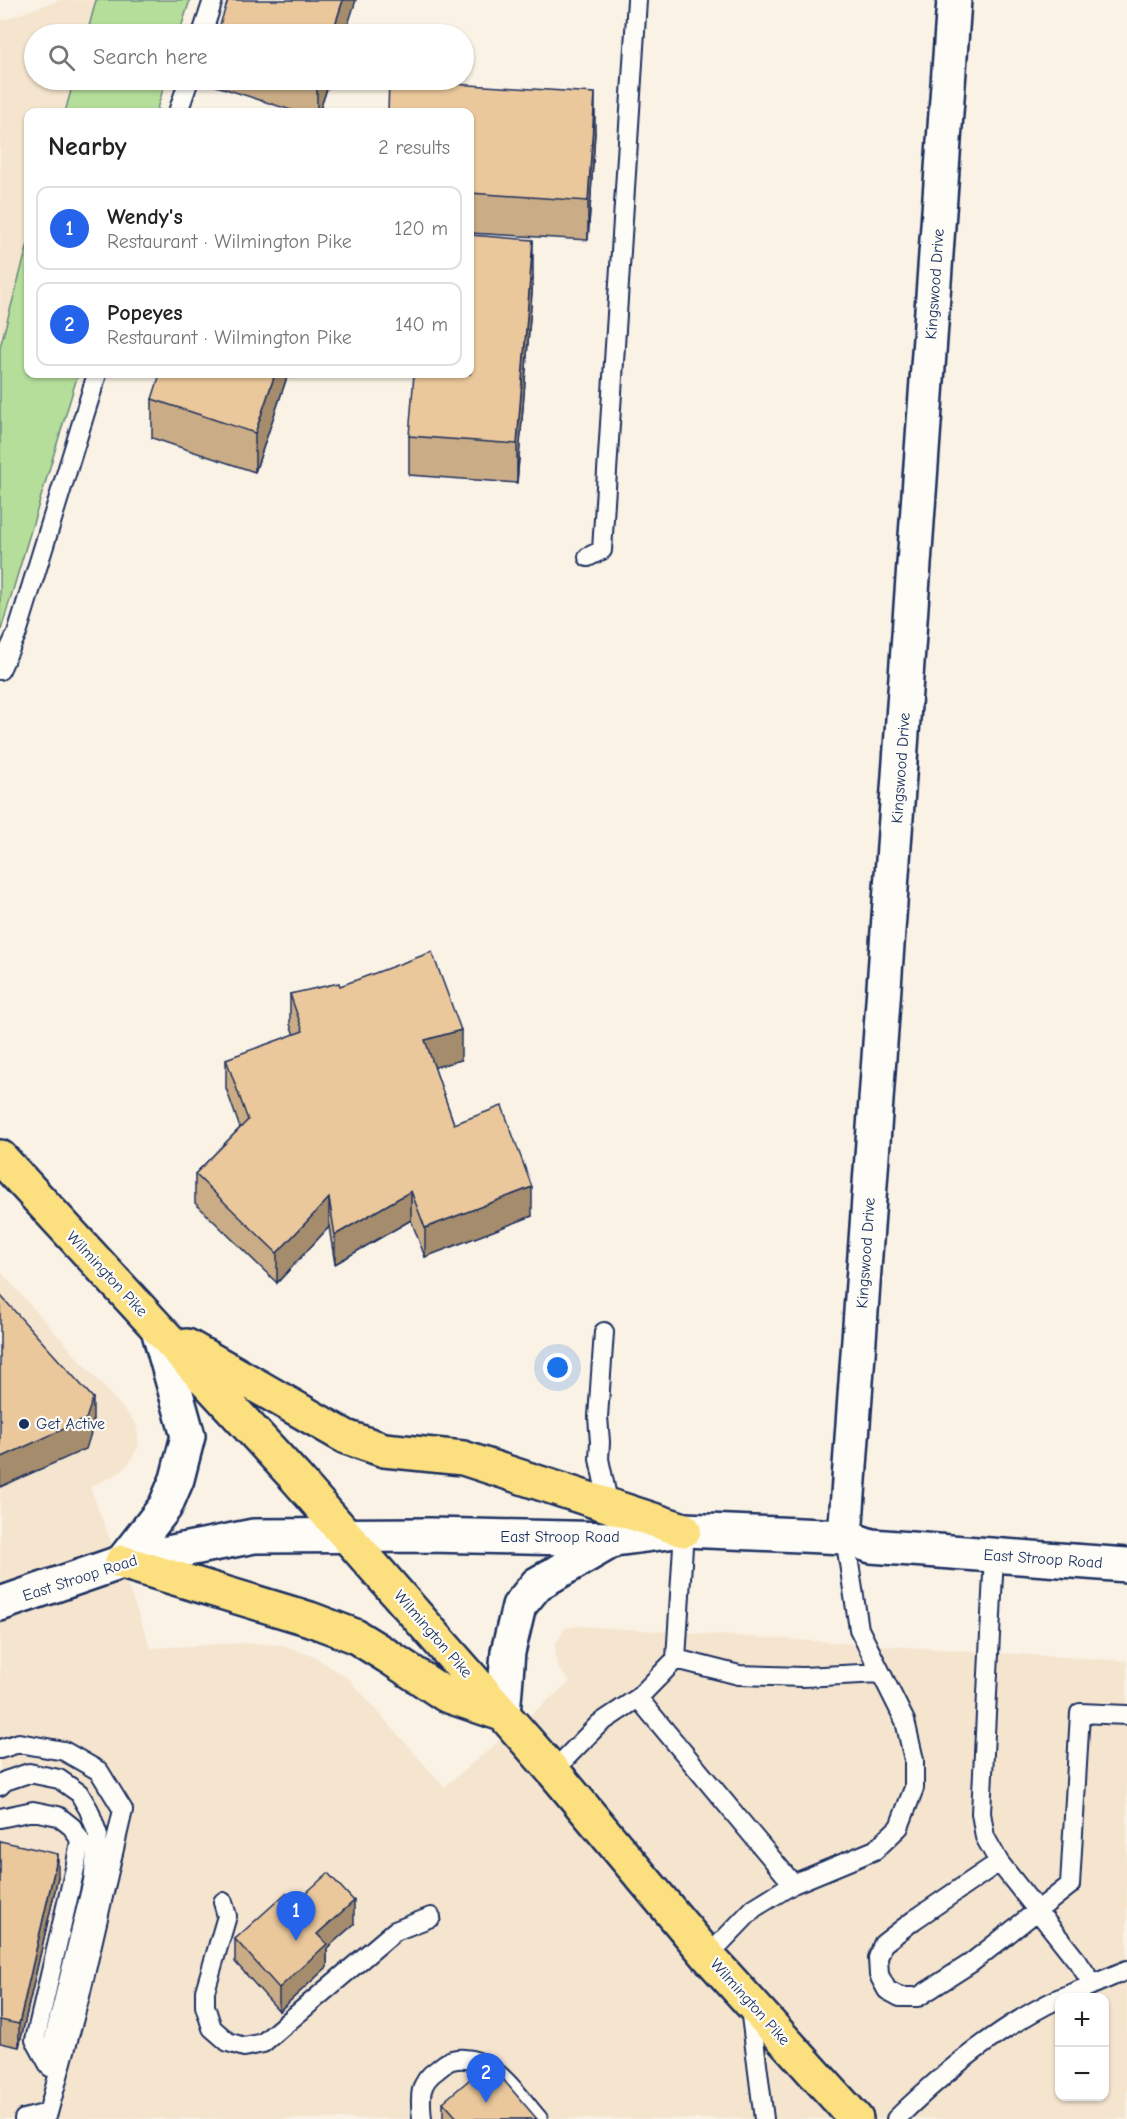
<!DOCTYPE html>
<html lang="en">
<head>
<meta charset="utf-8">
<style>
  body { margin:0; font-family:"Comic Neue",sans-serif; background:#f6f6f6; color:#222 }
  .controls { position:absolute; right:18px; bottom:18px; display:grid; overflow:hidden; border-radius:12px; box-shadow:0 2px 4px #0004 }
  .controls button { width:54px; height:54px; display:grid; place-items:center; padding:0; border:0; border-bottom:2px solid #e0e0e0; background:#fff; color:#222; font:30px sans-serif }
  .you { position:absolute; left:558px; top:1368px; width:21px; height:21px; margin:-15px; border:4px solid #fff; border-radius:50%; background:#1a73e8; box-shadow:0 0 0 9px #1a73e833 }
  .badge { display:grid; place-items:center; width:39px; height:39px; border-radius:50%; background:#2563eb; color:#fff; font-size:20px; font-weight:700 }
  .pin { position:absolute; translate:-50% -50px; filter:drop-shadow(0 2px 3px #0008) }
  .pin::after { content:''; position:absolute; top:32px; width:21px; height:18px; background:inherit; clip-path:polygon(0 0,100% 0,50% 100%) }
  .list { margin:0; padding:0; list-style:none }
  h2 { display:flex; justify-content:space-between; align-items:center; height:78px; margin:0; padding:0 24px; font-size:26px }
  h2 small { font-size:20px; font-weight:400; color:#767676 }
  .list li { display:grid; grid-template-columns:39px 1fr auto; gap:18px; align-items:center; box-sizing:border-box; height:84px; margin:0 12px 12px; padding:0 12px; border:2px solid #e0e0e0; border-radius:12px }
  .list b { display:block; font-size:22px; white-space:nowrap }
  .list p { margin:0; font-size:20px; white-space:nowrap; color:#767676 }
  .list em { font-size:20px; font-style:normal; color:#767676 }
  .icon { flex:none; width:33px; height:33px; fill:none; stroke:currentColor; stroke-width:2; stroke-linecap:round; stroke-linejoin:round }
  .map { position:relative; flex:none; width:1127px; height:2119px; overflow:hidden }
  .search { position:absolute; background:#fff; box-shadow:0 2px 4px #0004; left:24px; top:24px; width:450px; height:66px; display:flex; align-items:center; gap:15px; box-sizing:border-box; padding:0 21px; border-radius:33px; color:#767676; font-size:22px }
  .panel { position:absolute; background:#fff; box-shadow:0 2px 4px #0004; left:24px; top:108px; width:450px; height:270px; border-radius:12px }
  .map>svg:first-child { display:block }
</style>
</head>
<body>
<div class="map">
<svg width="1127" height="2119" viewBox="0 0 1127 2119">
  <rect width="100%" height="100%" fill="#f9f2e5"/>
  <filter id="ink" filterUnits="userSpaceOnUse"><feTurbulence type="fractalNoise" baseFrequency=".0167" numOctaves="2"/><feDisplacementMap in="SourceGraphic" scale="12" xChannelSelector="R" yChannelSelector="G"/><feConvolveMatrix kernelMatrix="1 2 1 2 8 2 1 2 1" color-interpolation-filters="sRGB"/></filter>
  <g filter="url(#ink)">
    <path fill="#f5e5cf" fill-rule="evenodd" d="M59 0H96L87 34H34V80H74L65 112H28V244L0 347V21Z
      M0 1271 136 1423 139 1445 131 1461 119 1473 90 1487 151 1648 243 1643 283 1645 317 1658 350 1680 444 1787 570 1682 557 1666 555 1645 565 1628 579 1626 1127 1661V2119H0ZM1060 1998H1104V2096H1060Z"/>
    <path fill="#b5de9a" stroke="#68867c" stroke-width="1.5" d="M96 0H190L179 34H87Z
      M74 80H166L156 112H65Z
      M28 244V374H78L0 633V347Z"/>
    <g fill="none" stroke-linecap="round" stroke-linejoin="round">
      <defs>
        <path id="service" d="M202 34 213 0
          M178 112 189 80
          M588 557 602 550 637 0
          M0 670 17 633 97 374
          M604 1332 598 1417 600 1442 599 1459 610 1511
          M994 1555 981 1813 985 1837 999 1862 1078 1962 1092 1983
          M676 1659 739 1675 803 1677 880 1673
          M638 1698 793 1884
          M0 1749 19 1743 64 1751 99 1771 123 1810 80 1996 48 2113 24 2119
          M553 1771 599 1724 638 1698 676 1659 684 1530
          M0 1786 5 1781 29 1773 59 1779 79 1793 89 1810 98 1835 93 1881 48 2063
          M0 1818 33 1811 58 1816 72 1827 80 1840 76 1864 35 2040 50 2067
          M999 1862 914 1920 883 1944 878 1958 879 1975 887 1990 900 1997H918L971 1963 1070 1885 1080 1713 1127 1715
          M223 1902 227 1916 205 1991V2006L212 2028 228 2042 244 2047 263 2043 395 1931 431 1917
          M708 1956 754 1908 793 1884 875 1850 899 1827 914 1788V1760L905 1721 859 1629 845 1537
          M1061 1998 1127 1970
          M750 2008 764 2119
          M422 2119C420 2098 418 2083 437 2070 441 2067 447 2061 452 2060 490 2051 517 2095 538 2119
          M896 2119C943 2073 1000 2026 1060 1998"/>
        <path id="minor" d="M845 1537 954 0"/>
        <path id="secondary" d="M122 1562 165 1507 177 1479 188 1436 158 1329
          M0 1604 122 1562 254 1536 429 1535 615 1539 684 1530 845 1537 871 1546 1127 1565
          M503 1714 508 1652 519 1606 537 1584 615 1539"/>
        <path id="primary" d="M0 1157 296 1478 553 1771 708 1956 856 2119
          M187 1346 346 1437 384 1450 463 1458 684 1530
          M122 1562 310 1619 355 1636 389 1657 446 1695 502 1714"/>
      </defs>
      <use href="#service" stroke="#1b2f5e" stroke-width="22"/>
      <use href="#minor" stroke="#1b2f5e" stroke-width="38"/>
      <use href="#secondary" stroke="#1b2f5e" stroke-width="38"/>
      <use href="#primary" stroke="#1b2f5e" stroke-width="38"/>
      <use href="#service" stroke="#fdfcf7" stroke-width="18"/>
      <use href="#minor" stroke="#fdfcf7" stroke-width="33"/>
      <use href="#secondary" stroke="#fdfcf7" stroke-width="33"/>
      <use href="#primary" stroke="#fce080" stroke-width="33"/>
    </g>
    <path fill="#caac86" stroke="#1b2f5e" stroke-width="1.5" d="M213 80H330L319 112H297L213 85Z
      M470 112 595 132 588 240 470 233Z
      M533 279 517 483 409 475V436Z
      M288 374 255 472 152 438V399Z
      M340 986 461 1060 434 1067 454 1124 532 1216 425 1257 411 1220 335 1264 329 1227 277 1283 195 1203V1174L240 1128 226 1088V1059L294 1035 290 1024V994Z
      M0 1841 58 1877 19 2047 0 2043Z
      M295 1903 354 1924 327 1948V1967L279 2011 235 1962V1939Z
      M443 2102 537 2119H443Z"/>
    <path fill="#a48c6d" stroke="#1b2f5e" stroke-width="1.5" d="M343 0H356L345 34H332Z
      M317 80H330L319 112H317Z
      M595 93V132L588 240V201Z
      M533 240V279L517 483V444Z
      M275 374H288L255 472V433Z
      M461 1030V1060L425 1070V1040Z
      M532 1187V1216L425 1257V1228Z
      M411 1191V1220L335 1264V1235Z
      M329 1198V1227L277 1283V1253Z
      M93 1398V1427L86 1449 0 1487V1458Z
      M58 1854V1877L19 2047V2024Z
      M354 1901V1924L327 1948V1967L279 2011V1988L317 1934Z"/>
    <path fill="#ebc89c" stroke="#1b2f5e" stroke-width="1.5" d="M228 0H343L332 34H217Z
      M389 80 595 93 588 201 470 193V112H388Z
      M470 235 533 240 517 444 409 436 414 374H470Z
      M160 374H275L255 433 152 399Z
      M432 952 461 1030 425 1040 454 1124 502 1106 532 1187 425 1228 411 1191 335 1235 329 1198 277 1253 195 1174 248 1120 226 1059 303 1031 290 994 339 983 340 986Z
      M0 1295 93 1398 86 1419 0 1458Z
      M0 1841 58 1854 19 2024 0 2020Z
      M328 1873 354 1901 317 1934 327 1944 279 1988 235 1939 286 1893 295 1903Z
      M489 2063 537 2119H458L443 2102Z"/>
  </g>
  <circle fill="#1b2f5e" stroke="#fdfcf7" stroke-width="2" cx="24" cy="1424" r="6"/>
  <g text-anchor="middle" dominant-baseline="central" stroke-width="4.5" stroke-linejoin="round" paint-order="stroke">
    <g font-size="16" fill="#1b2f5e" stroke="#fdfcf7">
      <text transform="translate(935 284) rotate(-86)">Kingswood Drive</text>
      <text transform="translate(901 768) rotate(-86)">Kingswood Drive</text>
      <text transform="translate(866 1253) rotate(-86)">Kingswood Drive</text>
      <text transform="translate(107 1274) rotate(47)">Wilmington Pike</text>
      <text x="560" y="1537">East Stroop Road</text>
      <text transform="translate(1043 1559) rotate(4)">East Stroop Road</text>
      <text transform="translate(80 1578) rotate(-18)">East Stroop Road</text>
      <text transform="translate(433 1634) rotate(49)">Wilmington Pike</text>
      <text transform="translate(750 2002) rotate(48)">Wilmington Pike</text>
    </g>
    <g font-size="16" fill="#1b2f5e" stroke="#fdfcf7" text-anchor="start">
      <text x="36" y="1424">Get Active</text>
    </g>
  </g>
</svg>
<div class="controls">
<button>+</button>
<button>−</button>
</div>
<div class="you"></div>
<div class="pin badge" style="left:296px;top:1941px">1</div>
<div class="pin badge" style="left:486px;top:2103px">2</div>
<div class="search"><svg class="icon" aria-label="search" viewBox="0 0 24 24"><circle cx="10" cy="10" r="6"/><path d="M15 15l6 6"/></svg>Search here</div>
<section class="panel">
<h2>Nearby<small>2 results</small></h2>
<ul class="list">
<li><span class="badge">1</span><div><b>Wendy's</b><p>Restaurant · Wilmington Pike</p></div><em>120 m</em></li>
<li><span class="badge">2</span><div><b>Popeyes</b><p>Restaurant · Wilmington Pike</p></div><em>140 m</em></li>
</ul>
</section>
</div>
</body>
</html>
